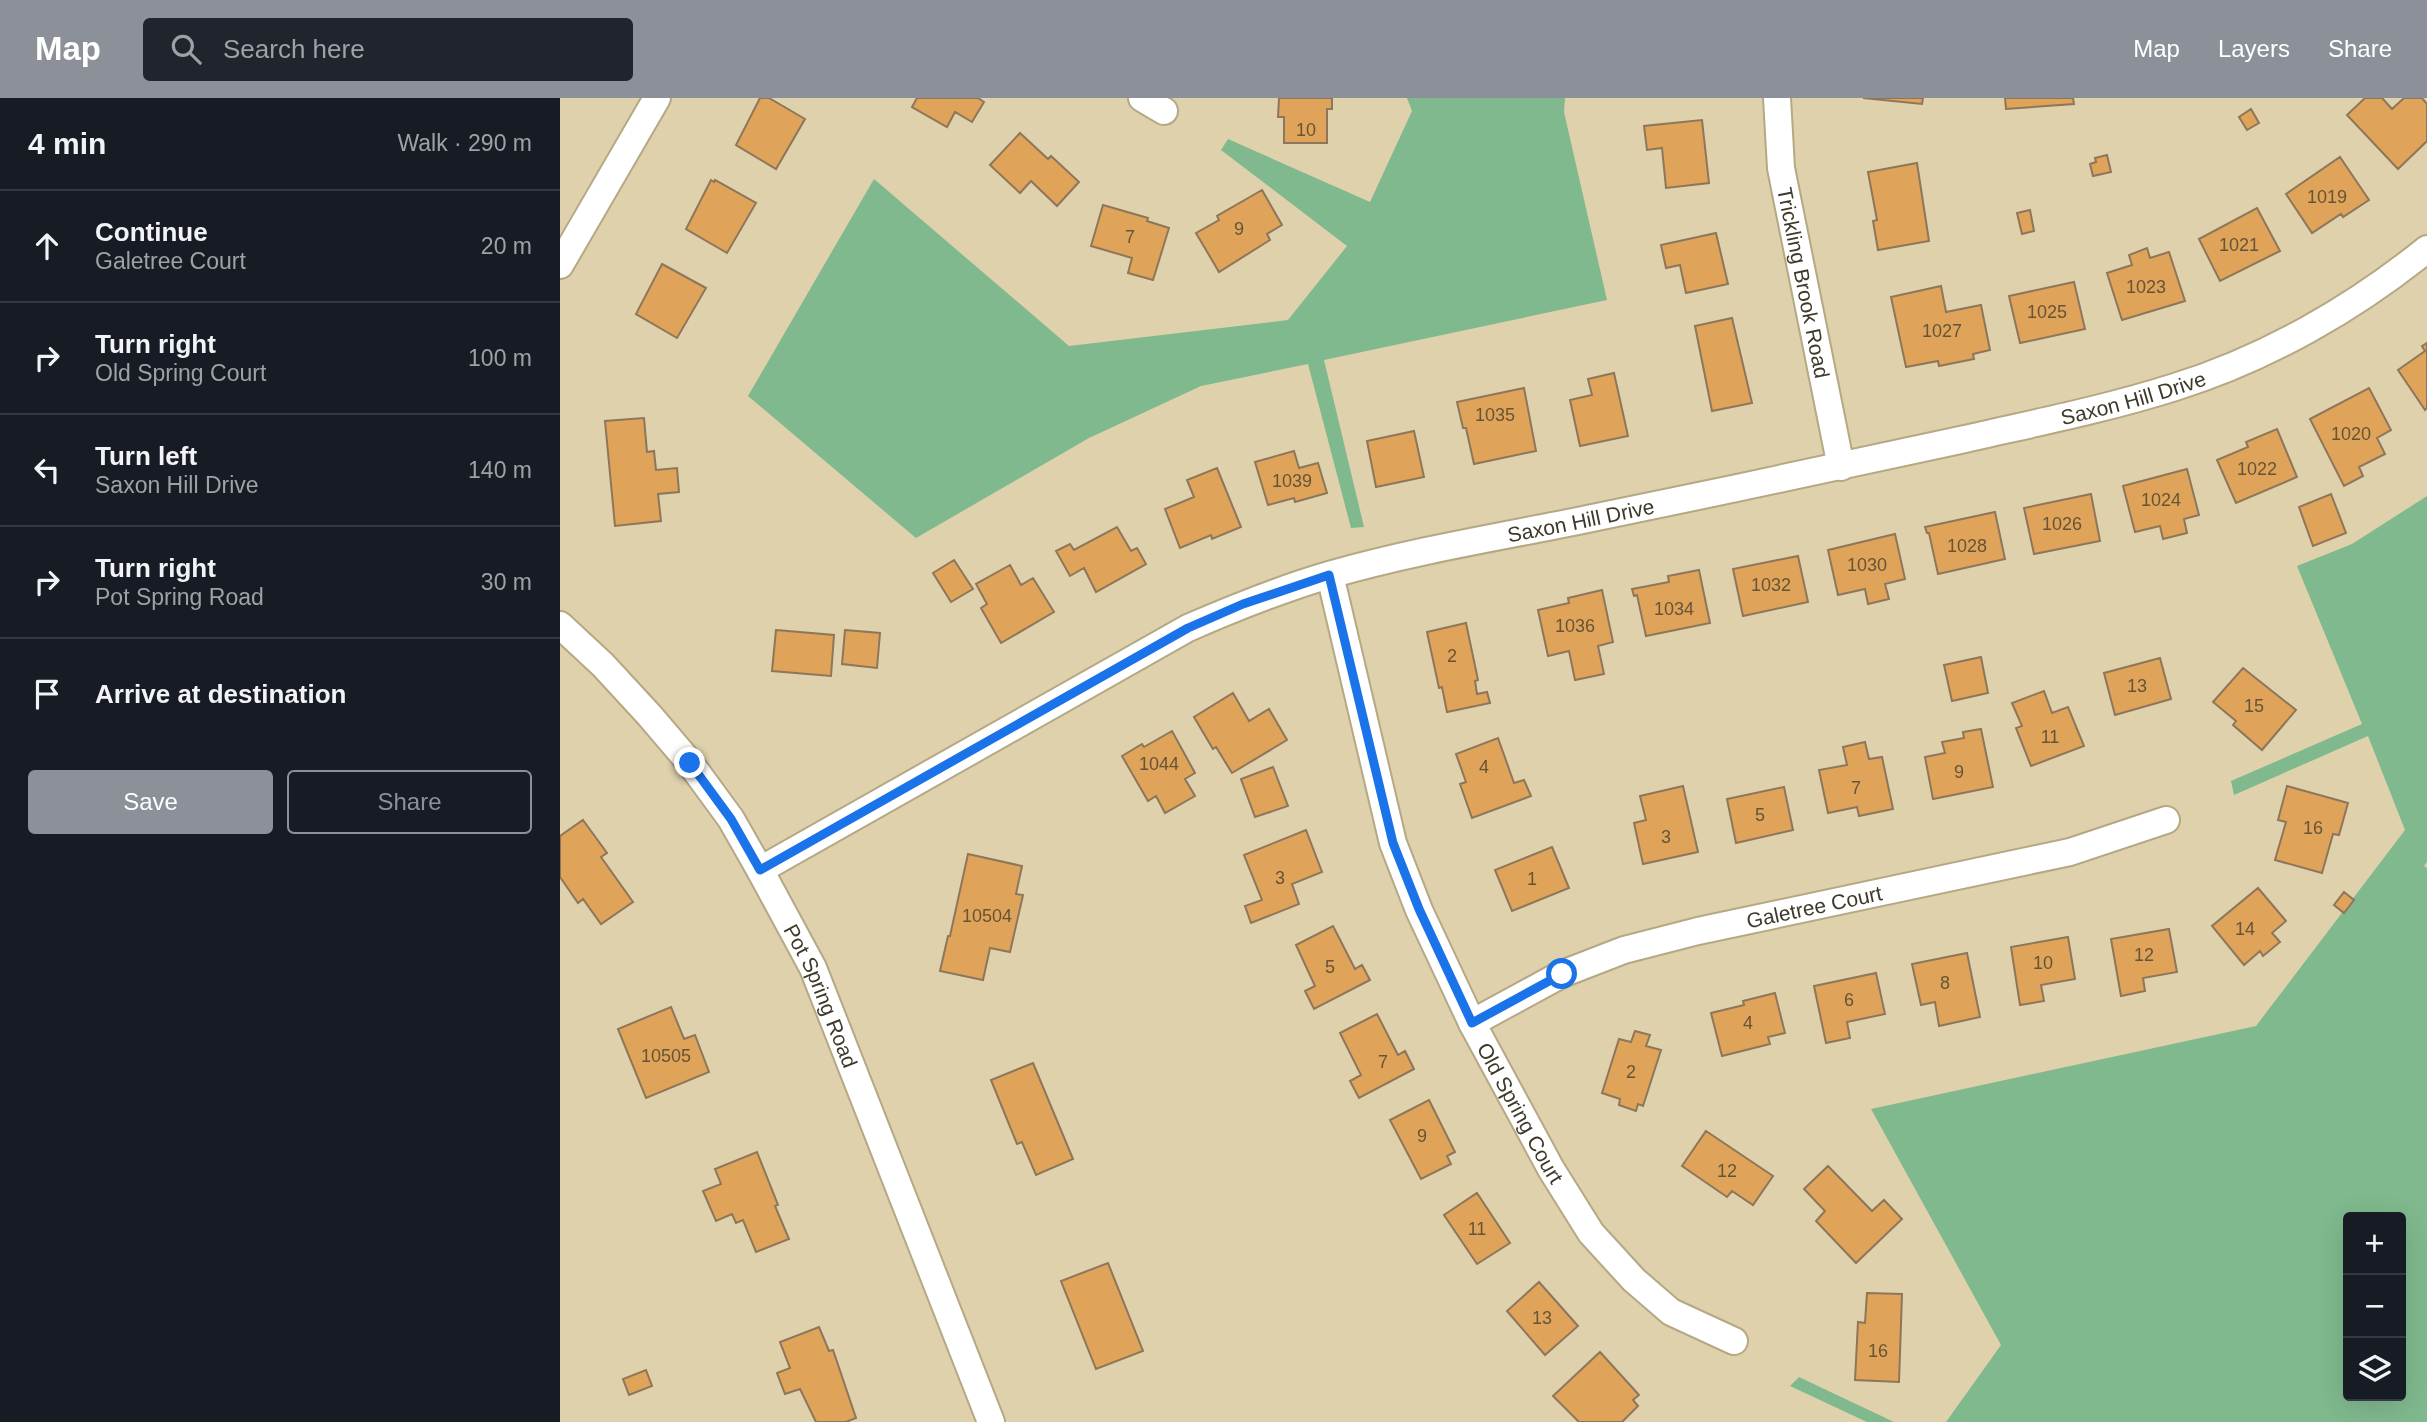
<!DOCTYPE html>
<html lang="en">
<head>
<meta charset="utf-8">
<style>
  body { margin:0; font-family:Helvetica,sans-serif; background:#20242c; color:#f1f3f6 }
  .controls { position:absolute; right:21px; bottom:21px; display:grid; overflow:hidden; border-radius:7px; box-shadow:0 7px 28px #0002 }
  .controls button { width:63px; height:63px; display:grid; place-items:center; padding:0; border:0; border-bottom:2px solid #363941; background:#171b24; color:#f1f3f6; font:35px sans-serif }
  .stop { position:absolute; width:21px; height:21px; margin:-16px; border:5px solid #1a73e8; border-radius:50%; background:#fff }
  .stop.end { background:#1a73e8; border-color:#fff; box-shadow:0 2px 7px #0008 }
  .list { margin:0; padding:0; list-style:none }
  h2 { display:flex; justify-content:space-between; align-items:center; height:91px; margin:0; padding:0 28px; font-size:30px }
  h2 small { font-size:23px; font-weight:400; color:#9ea1a6 }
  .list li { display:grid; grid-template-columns:46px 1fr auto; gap:21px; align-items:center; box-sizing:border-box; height:112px; padding:0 28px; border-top:2px solid #363941 }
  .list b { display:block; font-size:26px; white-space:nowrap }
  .list p { margin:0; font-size:23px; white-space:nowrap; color:#9ea1a6 }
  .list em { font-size:23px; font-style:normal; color:#9ea1a6 }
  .actions { display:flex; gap:14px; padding:21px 28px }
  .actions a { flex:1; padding:16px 0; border:2px solid #8c9099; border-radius:7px; text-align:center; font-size:24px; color:#8c9099 }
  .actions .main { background:#8c9099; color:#fff }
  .icon { flex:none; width:38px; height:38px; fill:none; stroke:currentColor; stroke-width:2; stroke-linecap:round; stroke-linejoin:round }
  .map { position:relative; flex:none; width:1867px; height:1324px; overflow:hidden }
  header { display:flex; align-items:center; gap:42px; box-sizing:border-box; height:98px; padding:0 35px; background:#8c9099; color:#fff }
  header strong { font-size:33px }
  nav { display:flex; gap:38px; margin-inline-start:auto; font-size:24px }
  .search { width:490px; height:63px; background:#20242c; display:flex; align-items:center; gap:18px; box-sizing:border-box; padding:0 24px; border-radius:7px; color:#9ea1a6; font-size:26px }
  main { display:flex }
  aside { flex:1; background:#171b24 }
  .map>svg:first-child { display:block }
</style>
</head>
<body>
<header>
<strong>Map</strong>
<div class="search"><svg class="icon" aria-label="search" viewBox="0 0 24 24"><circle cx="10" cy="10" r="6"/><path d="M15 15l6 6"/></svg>Search here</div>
<nav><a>Map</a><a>Layers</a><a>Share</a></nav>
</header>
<main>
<aside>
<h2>4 min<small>Walk · 290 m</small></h2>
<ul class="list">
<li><svg class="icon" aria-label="ahead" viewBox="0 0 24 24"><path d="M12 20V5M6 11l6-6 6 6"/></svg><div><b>Continue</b><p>Galetree Court</p></div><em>20 m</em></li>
<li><svg class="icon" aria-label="right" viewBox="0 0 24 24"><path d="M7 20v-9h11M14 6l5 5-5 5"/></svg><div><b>Turn right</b><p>Old Spring Court</p></div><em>100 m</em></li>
<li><svg class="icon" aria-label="left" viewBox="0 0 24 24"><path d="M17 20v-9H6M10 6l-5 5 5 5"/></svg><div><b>Turn left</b><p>Saxon Hill Drive</p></div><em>140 m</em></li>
<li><svg class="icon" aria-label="right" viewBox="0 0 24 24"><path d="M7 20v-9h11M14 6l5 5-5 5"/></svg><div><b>Turn right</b><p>Pot Spring Road</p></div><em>30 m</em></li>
<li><svg class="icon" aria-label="arrive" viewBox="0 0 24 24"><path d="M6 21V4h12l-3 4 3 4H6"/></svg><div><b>Arrive at destination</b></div></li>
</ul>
<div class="actions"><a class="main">Save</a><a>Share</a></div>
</aside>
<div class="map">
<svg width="1867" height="1324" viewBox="0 0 1867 1324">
  <rect width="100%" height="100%" fill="#ded1ac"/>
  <path fill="#80b98e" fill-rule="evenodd" d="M847 0H1005L1004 14 1047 202 764 262 804 429 791 430 748 266 641 288 529 340 356 440 188 298 314 81 509 248 728 222 787 148 661 52 668 41 810 104 852 13Z
    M1867 398V764L1864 768 1867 770V1324H1386L1441 1247 1311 1011 1696 928 1845 732 1808 638 1674 697 1671 683 1802 626 1737 468 1792 446ZM1788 1119H1841V1298H1788Z
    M1239 1279 1334 1324H1307L1230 1288Z"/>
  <path fill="#dfa45a" stroke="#8e765a" stroke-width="2" d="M200 0H209L245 21 216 71 176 47Z
    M357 0H418L424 4 412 24 395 14 387 29 352 9Z
    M719 0H772V11H767V45H724V19H718Z
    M1303 0H1363L1362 6Z
    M1445 0H1513L1514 6 1446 11Z
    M1805 0H1822L1832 11 1844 0H1862L1867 6V43L1838 71 1787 17Z
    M1691 11 1699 25 1687 32 1679 19Z
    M1142 22 1149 85 1106 90 1102 50 1087 52 1084 28Z
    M460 35 488 61 491 58 519 84 497 108 471 83 460 95 430 67Z
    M1547 57 1551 74 1533 78 1530 66 1536 64 1535 60Z
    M1780 59 1809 102 1783 119 1781 116 1752 135 1726 96Z
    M1357 65 1369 143 1318 152 1313 123 1317 122 1308 74Z
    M151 82 154 84 155 82 196 105 167 155 126 131Z
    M702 92 722 127 707 136 710 142 659 174 636 135 659 122 657 118Z
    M543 107 588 120 587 123 609 130 593 182 568 175 572 160 531 148Z
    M1697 110 1720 153 1660 183 1639 141Z
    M1470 112 1474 133 1462 136 1457 115Z
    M1156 135 1168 186 1126 195 1120 167 1106 170 1101 147Z
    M1587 150 1590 160 1609 154 1625 203 1562 222 1547 175 1572 167 1569 157Z
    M102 166 146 190 117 240 76 216Z
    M1514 184 1525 231 1460 245 1449 198Z
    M1381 188 1386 214 1421 207 1430 252 1413 256 1414 261 1379 268 1378 263 1346 269 1331 199Z
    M1172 220 1192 305 1152 313 1135 228Z
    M1867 245V310L1865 312 1838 272 1865 253 1862 248Z
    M1054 275 1068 338 1020 348 1010 302 1032 297 1028 281Z
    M964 290 976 353 914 366 906 330H903L897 304Z
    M1809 290 1831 332 1817 340 1825 356 1799 369 1803 378 1784 388 1750 321Z
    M84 320 87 354 94 353 96 372 117 370 119 394 98 396 101 423 55 428 45 323Z
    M1717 331 1737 379 1676 405 1657 362 1688 349 1686 344Z
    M854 333 864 379 816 389 807 343Z
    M734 353 739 370 758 365 767 395 735 404 734 400 708 407 695 364Z
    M657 370 681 429 652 441 651 437 620 450 605 411 634 399 627 382Z
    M1627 371 1639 417 1624 421 1627 435 1603 441 1600 428 1575 434 1563 388Z
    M1531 396 1540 443 1474 456 1464 410Z
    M1771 396 1786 435 1753 448 1739 409Z
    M1435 414 1445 461 1378 476 1369 435H1367L1365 429Z
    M557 429 571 453 577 450 586 466 536 494 524 470 510 478 496 453 510 446 514 452Z
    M1335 436 1345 481 1325 486 1329 501 1308 506 1305 491 1278 497 1268 452Z
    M1238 458 1248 504 1183 518 1173 471Z
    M394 462 413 491 391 504 373 475Z
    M450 467 461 487 473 480 494 514 441 545 421 510 427 506 416 486Z
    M1139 472 1150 525 1086 538 1077 497 1074 498 1072 491 1109 484 1108 478Z
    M1042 492 1053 544 1038 548 1044 576 1015 582 1009 553 988 558 978 512 1009 505 1008 500Z
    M906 525 918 582 915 583 917 596 927 594 930 605 887 614 882 589 879 590 867 534Z
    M216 532 274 537 271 578 212 573Z
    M285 532 320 535 317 570 282 566Z
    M1421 559 1428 595 1392 603 1384 567Z
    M1600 560 1611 601 1555 617 1544 575Z
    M1683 570 1736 612 1702 652 1673 627 1676 623 1653 604Z
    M1484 593 1492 615 1508 609 1524 648 1471 668 1456 630 1462 628 1452 605Z
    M673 595 689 623 709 611 727 642 672 675 656 649 653 651 634 619Z
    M1421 631 1433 689 1373 701 1365 659 1385 655 1382 644 1404 640 1403 634Z
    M612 633 635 675 625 681 635 698 605 715 596 698 588 703 562 658 582 646 584 649Z
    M938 640 954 685 964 682 971 698 912 720 900 686 906 684 896 656Z
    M1305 644 1309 661 1322 659 1333 711 1299 718 1297 709 1268 715 1259 672 1287 667 1283 649Z
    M713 669 728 708 695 719 681 681Z
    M1123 688 1138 754 1083 766 1074 725 1086 722 1080 698Z
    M1727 688 1788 705 1779 737 1773 736 1762 775 1715 762 1726 724 1718 722Z
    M1224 689 1233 732 1176 745 1167 701Z
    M23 722 47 755 41 759 73 804 41 826 23 801 18 805 0 779V738Z
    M746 732 762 774 732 786 739 806 691 825 685 808 702 802 684 757Z
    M992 749 1009 790 952 813 935 772Z
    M408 756 462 768 456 796 463 797 450 854 430 850 423 882 380 873 388 838H390Z
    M1698 790 1726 823 1712 835 1720 844 1703 858 1700 853 1684 867 1652 828Z
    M1784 794 1794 802 1784 815 1774 807Z
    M773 828 795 871 802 867 810 882 754 911 745 893 755 888 736 847Z
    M1609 831 1617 874 1583 880 1585 893 1561 898 1551 841Z
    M1508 839 1515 881 1481 887 1484 903 1460 907 1451 849Z
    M1407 855 1420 919 1379 928 1375 904 1361 907 1352 866Z
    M1316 875 1325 916 1287 924 1290 940 1266 945 1254 888Z
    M1215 895 1225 935 1208 939 1210 946 1162 958 1151 915 1184 907 1183 903Z
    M111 909 124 941 135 937 149 974 86 1000 58 931Z
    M817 916 838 957 845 953 854 971 799 1000 790 983 801 977 780 935Z
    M1075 933 1090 937 1086 948 1101 952 1083 1008 1078 1006 1076 1013 1059 1007 1060 1001 1042 995 1059 941 1071 944Z
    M473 965 513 1061 476 1077 462 1044 457 1046 431 982Z
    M869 1002 895 1054 887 1058 891 1066 861 1081 830 1022Z
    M1146 1033 1213 1078 1193 1107 1172 1093 1167 1099 1122 1068Z
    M197 1054 218 1107 215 1108 229 1141 196 1154 183 1122 176 1125 172 1116 156 1123 143 1093 161 1086 155 1071Z
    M1268 1068 1312 1113 1324 1102 1342 1121 1296 1165 1256 1123 1265 1113 1244 1091Z
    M917 1095 950 1145 917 1166 884 1117Z
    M548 1165 583 1253 536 1271 501 1183Z
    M979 1184 1018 1228 985 1257 947 1213Z
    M1307 1195 1342 1196 1339 1284 1295 1282 1298 1224 1305 1225Z
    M259 1229 269 1253 273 1252 296 1320 286 1324H256L240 1291 225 1296 217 1275 230 1270 220 1244Z
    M1040 1254 1079 1297 1073 1302 1078 1308 1062 1324H1019L993 1298Z
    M86 1272 92 1288 69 1297 63 1281Z"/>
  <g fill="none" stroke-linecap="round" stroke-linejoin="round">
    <defs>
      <g id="minor">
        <path d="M582 0 604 13"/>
        <path id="s1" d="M1217 0 1221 70 1281 369"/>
        <path d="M0 167 97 0"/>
        <path id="s2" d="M770 477 833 745 859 812 912 925 991 1071 1031 1135 1074 1182 1111 1214 1174 1243"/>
        <path id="s3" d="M0 527 43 567 90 618 130 665 171 721 200 772 253 870 431 1324"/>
        <path id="s4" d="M200 772 628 530C674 510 721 491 769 477 849 454 932 440 1013 424 1144 397 1274 370 1405 341 1475 325 1546 311 1615 289 1706 261 1794 210 1867 151"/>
        <path id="s5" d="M912 925 1002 876 1064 852 1138 833 1510 754 1606 722"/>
      </g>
    </defs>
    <use href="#minor" stroke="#b5a884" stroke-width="30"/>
    <use href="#minor" stroke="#fff" stroke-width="26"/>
  </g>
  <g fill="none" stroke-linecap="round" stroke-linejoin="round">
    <path stroke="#1a73e8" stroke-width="9" d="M130 665 171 721 200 772 628 530 683 506 769 477 833 745 859 811 912 925 1002 876"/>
  </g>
  <g text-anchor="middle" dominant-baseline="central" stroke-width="5" stroke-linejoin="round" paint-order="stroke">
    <g font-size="18" fill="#665436">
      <text x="746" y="32">10</text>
      <text x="1767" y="99">1019</text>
      <text x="679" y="131">9</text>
      <text x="570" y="139">7</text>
      <text x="1679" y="147">1021</text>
      <text x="1586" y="189">1023</text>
      <text x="1487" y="214">1025</text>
      <text x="1382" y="233">1027</text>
      <text x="935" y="317">1035</text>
      <text x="1791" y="336">1020</text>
      <text x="1697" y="371">1022</text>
      <text x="732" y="383">1039</text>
      <text x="1601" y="402">1024</text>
      <text x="1502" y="426">1026</text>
      <text x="1407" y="448">1028</text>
      <text x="1307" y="467">1030</text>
      <text x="1211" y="487">1032</text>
      <text x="1114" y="511">1034</text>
      <text x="1015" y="528">1036</text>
      <text x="892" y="558">2</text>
      <text x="1577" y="588">13</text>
      <text x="1694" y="608">15</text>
      <text x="1490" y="639">11</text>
      <text x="599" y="666">1044</text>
      <text x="924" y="669">4</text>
      <text x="1399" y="674">9</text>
      <text x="1296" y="690">7</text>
      <text x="1200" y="717">5</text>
      <text x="1753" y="730">16</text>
      <text x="1106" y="739">3</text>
      <text x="720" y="780">3</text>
      <text x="972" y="781">1</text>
      <text x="427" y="818">10504</text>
      <text x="1685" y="831">14</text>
      <text x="1584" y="857">12</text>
      <text x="1483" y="865">10</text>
      <text x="770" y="869">5</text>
      <text x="1385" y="885">8</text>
      <text x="1289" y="902">6</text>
      <text x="1188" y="925">4</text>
      <text x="106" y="958">10505</text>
      <text x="823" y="964">7</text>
      <text x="1071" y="974">2</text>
      <text x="862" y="1038">9</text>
      <text x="1167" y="1073">12</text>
      <text x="917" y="1131">11</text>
      <text x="982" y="1220">13</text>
      <text x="1318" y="1253">16</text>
    </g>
    <g font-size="21" fill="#3e392a" stroke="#ebdeb9">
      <text stroke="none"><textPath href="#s1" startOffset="187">Trickling Brook Road</textPath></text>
      <text stroke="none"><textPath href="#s4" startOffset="1466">Saxon Hill Drive</textPath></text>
      <text stroke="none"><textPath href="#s4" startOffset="900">Saxon Hill Drive</textPath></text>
      <text stroke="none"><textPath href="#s5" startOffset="364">Galetree Court</textPath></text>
      <text stroke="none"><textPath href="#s3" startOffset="458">Pot Spring Road</textPath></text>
      <text stroke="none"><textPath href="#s2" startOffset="574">Old Spring Court</textPath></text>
    </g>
  </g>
</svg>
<div class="controls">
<button>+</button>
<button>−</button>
<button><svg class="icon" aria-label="layers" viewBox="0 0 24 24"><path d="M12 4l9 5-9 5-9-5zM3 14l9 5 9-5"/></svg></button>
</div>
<div class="stop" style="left:1002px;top:876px"></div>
<div class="stop end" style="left:130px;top:665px"></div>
</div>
</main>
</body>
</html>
